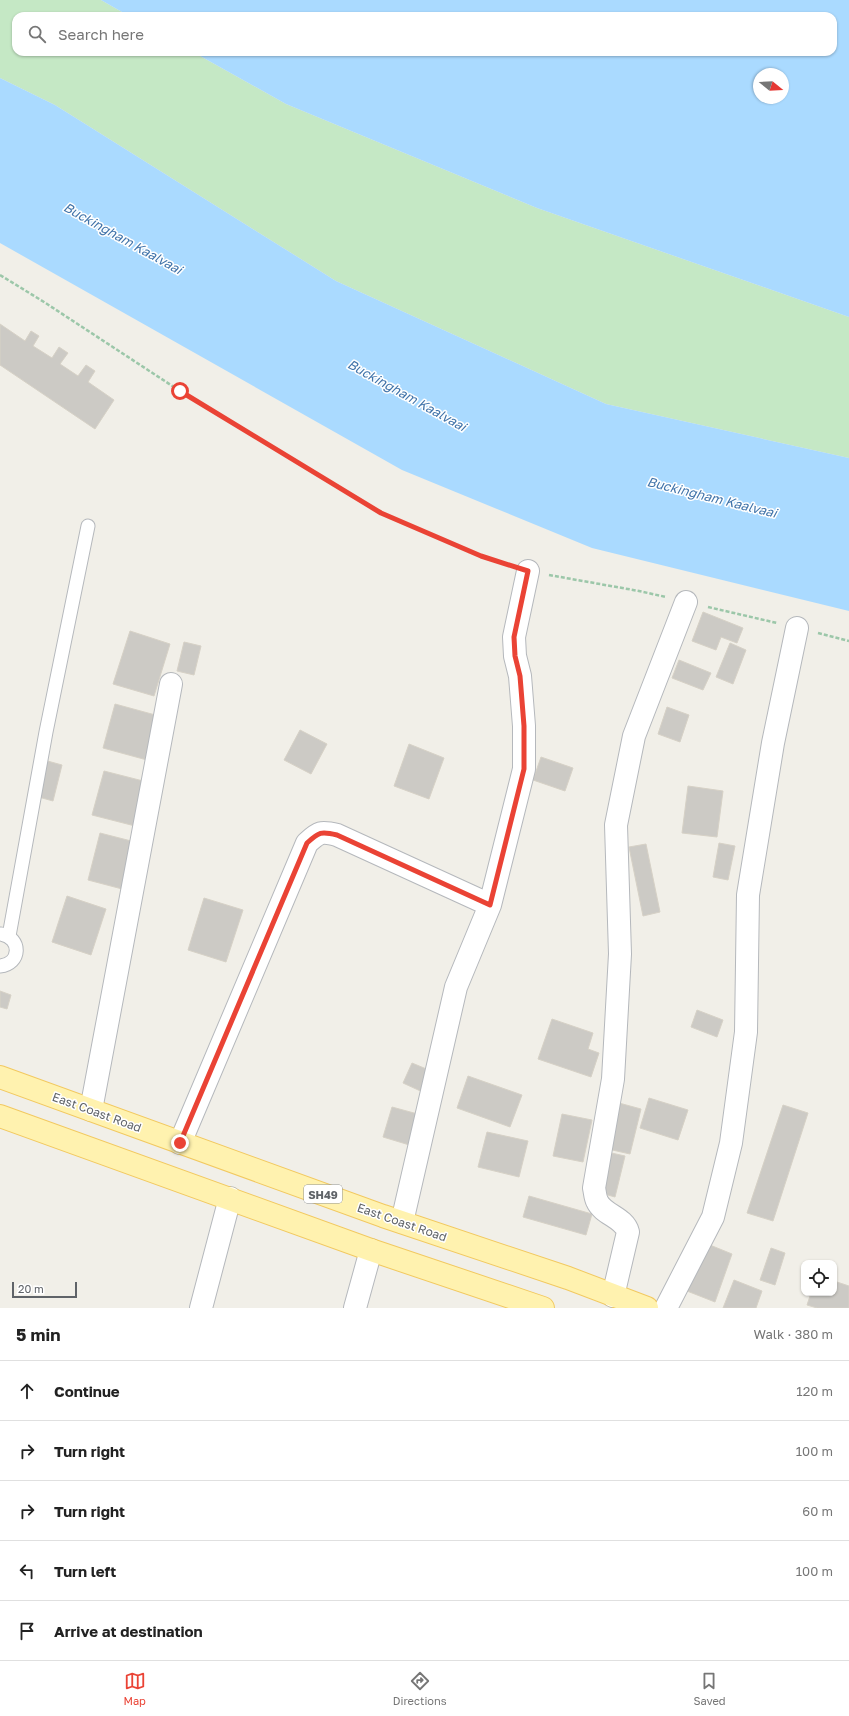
<!DOCTYPE html>
<html lang="en">
<head>
<meta charset="utf-8">
<style>
  body { margin:0; font-family:"Golos Text",sans-serif; background:#f2f2f2; color:#222 }
  .controls { position:absolute; right:12px; bottom:12px; display:grid; overflow:hidden; border-radius:8px; box-shadow:0 1px 3px #0004 }
  .controls button { width:36px; height:36px; display:grid; place-items:center; padding:0; border:0; border-bottom:1px solid #e0e0e0; background:#fff; color:#222; font:20px sans-serif }
  .compass { position:absolute; left:753px; top:68px; width:36px; height:36px; border-radius:50%; background:#fff; box-shadow:0 1px 3px #0004; rotate:108deg }
  .scale { position:absolute; left:12px; bottom:10px; width:65px; box-sizing:border-box; padding-left:4px; border:2px solid #5f6368; border-top:0; font-size:11px; line-height:14px; white-space:nowrap; color:#5f6368; -webkit-text-stroke:3px #fff; paint-order:stroke }
  .stop { position:absolute; width:12px; height:12px; margin:-9px; border:3px solid #ea4335; border-radius:50%; background:#fff }
  .stop.end { background:#ea4335; border-color:#fff; box-shadow:0 1px 4px #0008 }
  .list { margin:0; padding:0; list-style:none }
  h2 { display:flex; justify-content:space-between; align-items:center; height:52px; margin:0; padding:0 16px; font-size:17px }
  h2 small { font-size:13px; font-weight:400; color:#767676 }
  .list li { display:grid; grid-template-columns:26px 1fr auto; gap:12px; align-items:center; box-sizing:border-box; height:60px; padding:0 16px; border-top:1px solid #e0e0e0 }
  .list b { display:block; font-size:15px; white-space:nowrap }
  .list em { font-size:13px; font-style:normal; color:#767676 }
  .icon { flex:none; width:22px; height:22px; fill:none; stroke:currentColor; stroke-width:2; stroke-linecap:round; stroke-linejoin:round }
  .map { position:relative; flex:none; width:849px; height:1308px; overflow:hidden }
  .search { position:absolute; background:#fff; box-shadow:0 1px 3px #0004; left:12px; right:12px; top:12px; height:44px; display:flex; align-items:center; gap:10px; box-sizing:border-box; padding:0 14px; border-radius:12px; color:#767676; font-size:15px }
  .sheet { height:352px; background:#fff }
  nav { display:flex; justify-content:space-around; align-items:center; box-sizing:border-box; height:56px; border-top:1px solid #e0e0e0; background:#fff; font-size:11px; color:#767676 }
  nav a { display:grid; justify-items:center; gap:2px }
  nav .on { color:#ea4335 }
  .map>svg:first-child { display:block }
</style>
</head>
<body>
<div class="map">
<svg width="849" height="1308" viewBox="0 0 849 1308">
  <rect width="100%" height="100%" fill="#f1efe8"/>
  <path fill="#c5e8c5" d="M0 0H101L129 16H16V52H193L286 104 537 208 849 317V458L606 404 336 281 55 105 0 78Z"/>
  <path fill="#aadaff" fill-rule="evenodd" d="M101 0H849V317L537 208 286 104 193 52H833V16H129ZM759 74H783V98H759Z
    M0 78 55 105 336 281 606 404 849 458V611L592 548 402 470 0 243Z"/>
  <path fill="#cccac5" stroke="#d6d1c6" d="M0 324 25 341 31 331 39 336 33 346 52 358 59 347 68 353 60 364 78 376 86 365 95 371 88 382 114 400 95 429 0 365Z
    M703 612 743 628 737 643 721 637 716 650 692 641Z
    M130 631 170 644 154 696 113 684Z
    M184 642 201 646 194 675 177 671Z
    M730 643 746 650 733 684 716 677Z
    M679 660 711 673 703 690 672 678Z
    M115 704 159 716 147 760 103 748Z
    M667 707 689 715 680 742 658 734Z
    M300 730 327 744 311 774 284 760Z
    M409 744 444 758 429 799 394 786Z
    M541 757 573 768 565 791 533 780Z
    M44 760 62 765 53 801 35 796Z
    M104 771 151 783 139 827 92 815Z
    M688 786 723 791 717 837 682 833Z
    M100 833 139 843 126 890 88 880Z
    M719 843 735 846 728 880 713 877Z
    M646 844 660 912 643 916 629 847Z
    M67 896 106 909 91 955 52 942Z
    M204 898 243 910 226 962 188 950Z
    M0 991 11 995 7 1009 0 1007Z
    M697 1010 723 1020 717 1037 691 1027Z
    M552 1019 593 1033 588 1049 599 1053 591 1077 538 1059Z
    M412 1063 436 1073 427 1094 403 1083Z
    M468 1076 522 1095 510 1127 457 1108Z
    M649 1098 688 1110 678 1140 640 1128Z
    M619 1103 641 1109 630 1154 608 1149Z
    M783 1105 808 1113 773 1221 747 1213Z
    M392 1107 425 1116 416 1147 383 1137Z
    M562 1114 592 1120 583 1162 553 1156Z
    M487 1132 528 1141 519 1177 478 1167Z
    M607 1152 625 1156 615 1197 597 1192Z
    M529 1196 592 1214 586 1235 523 1217Z
    M705 1243 732 1254 715 1302 687 1291Z
    M771 1248 785 1253 775 1285 760 1280Z
    M734 1280 762 1291 756 1308H723Z
    M834 1281 849 1286V1308H817L807 1305 811 1293H834Z"/>
  <g fill="none" stroke-linecap="round" stroke-linejoin="round">
    <defs>
      <path id="lane" d="M9 936 46 732 88 526
        M0 966C21 964 22 938 1 934"/>
      <path id="street" d="M91 1110 171 684
        M180 1143 307 843C319 832 321 831 337 835L490 905
        M402 1222 456 987 490 905 524 769V726L520 676 515 656 514 637 528 571
        M613 1296 628 1232C624 1217 603 1215 597 1201 595 1197 595 1192 594 1188L613 1079 620 954 616 825 634 736 686 602
        M201 1308 230 1198
        M355 1308 371 1250
        M666 1308 713 1217 731 1143 746 1032 748 895 773 743 797 628"/>
      <path id="primary" d="M0 1077 383 1216 568 1278 647 1308
        M0 1116 371 1250 543 1308"/>
    </defs>
    <use href="#lane" stroke="#b5b8bc" stroke-width="15"/>
    <use href="#street" stroke="#b5b8bc" stroke-width="24"/>
    <use href="#primary" stroke="#f2c960" stroke-width="24"/>
    <path stroke="#9cc7a9" stroke-width="2.5" stroke-dasharray="4 2" stroke-linecap="butt" d="M0 275 44 302 180 391 381 513 481 556 507 564
      M549 575 639 591 666 597
      M708 607 777 623
      M818 633 849 641"/>
    <use href="#lane" stroke="#fff" stroke-width="13"/>
    <use href="#street" stroke="#fff" stroke-width="22"/>
    <use href="#primary" stroke="#fff2af" stroke-width="22"/>
  </g>
  <g fill="none" stroke-linecap="round" stroke-linejoin="round">
    <path stroke="#ea4335" stroke-width="5" d="M180 1143 307 843C319 832 321 831 337 835L490 905 524 769V726L520 676 515 656 514 637 528 571 481 556 381 513 180 391"/>
  </g>
  <g text-anchor="middle" dominant-baseline="central" stroke-width="3" stroke-linejoin="round" paint-order="stroke">
    <rect fill="#fff" stroke="#8f9295" stroke-width="1" x="304" y="1185" width="38" height="18" rx="3"/>
    <g font-size="11" font-weight="bold" fill="#5f6368">
      <text x="323" y="1194">SH49</text>
    </g>
    <g font-size="12" fill="#5f6368" stroke="#fff">
      <text transform="translate(97 1112) rotate(20)">East Coast Road</text>
      <text transform="translate(402 1222) rotate(19)">East Coast Road</text>
    </g>
    <g font-size="13" font-style="italic" fill="#4174aa" stroke="#fff">
      <text transform="translate(123 238) rotate(29)">Buckingham Kaalvaai</text>
      <text transform="translate(407 395) rotate(29)">Buckingham Kaalvaai</text>
      <text transform="translate(712 497) rotate(14)">Buckingham Kaalvaai</text>
    </g>
  </g>
</svg>
<div class="controls">
<button><svg class="icon" aria-label="locate" viewBox="0 0 24 24"><circle cx="12" cy="12" r="6"/><path d="M12 2v4M12 18v4M2 12h4M18 12h4"/></svg></button>
</div>
<svg class="compass" viewBox="-18 -18 36 36"><path d="M0-13l5 13h-10z" fill="#e53935"/><path d="M0 13l5-13h-10z" fill="#767676"/></svg>
<div class="scale">20 m</div>
<div class="stop" style="left:180px;top:391px"></div>
<div class="stop end" style="left:180px;top:1143px"></div>
<div class="search"><svg class="icon" aria-label="search" viewBox="0 0 24 24"><circle cx="10" cy="10" r="6"/><path d="M15 15l6 6"/></svg>Search here</div>
</div>
<section class="sheet">
<h2>5 min<small>Walk · 380 m</small></h2>
<ul class="list">
<li><svg class="icon" aria-label="ahead" viewBox="0 0 24 24"><path d="M12 20V5M6 11l6-6 6 6"/></svg><div><b>Continue</b></div><em>120 m</em></li>
<li><svg class="icon" aria-label="right" viewBox="0 0 24 24"><path d="M7 20v-9h11M14 6l5 5-5 5"/></svg><div><b>Turn right</b></div><em>100 m</em></li>
<li><svg class="icon" aria-label="right" viewBox="0 0 24 24"><path d="M7 20v-9h11M14 6l5 5-5 5"/></svg><div><b>Turn right</b></div><em>60 m</em></li>
<li><svg class="icon" aria-label="left" viewBox="0 0 24 24"><path d="M17 20v-9H6M10 6l-5 5 5 5"/></svg><div><b>Turn left</b></div><em>100 m</em></li>
<li><svg class="icon" aria-label="arrive" viewBox="0 0 24 24"><path d="M6 21V4h12l-3 4 3 4H6"/></svg><div><b>Arrive at destination</b></div></li>
</ul>
</section>
<nav>
<a class="on"><svg class="icon" aria-label="map" viewBox="0 0 24 24"><path d="M3 6l6-2 6 2 6-2v14l-6 2-6-2-6 2zM9 4v14M15 6v14"/></svg>Map</a>
<a><svg class="icon" aria-label="directions" viewBox="0 0 24 24"><path d="M12 3l9 9-9 9-9-9zM9 14v-3h6M13 9l2 2-2 2"/></svg>Directions</a>
<a><svg class="icon" aria-label="saved" viewBox="0 0 24 24"><path d="M7 4h10v16l-5-4-5 4z"/></svg>Saved</a>
</nav>
</body>
</html>
